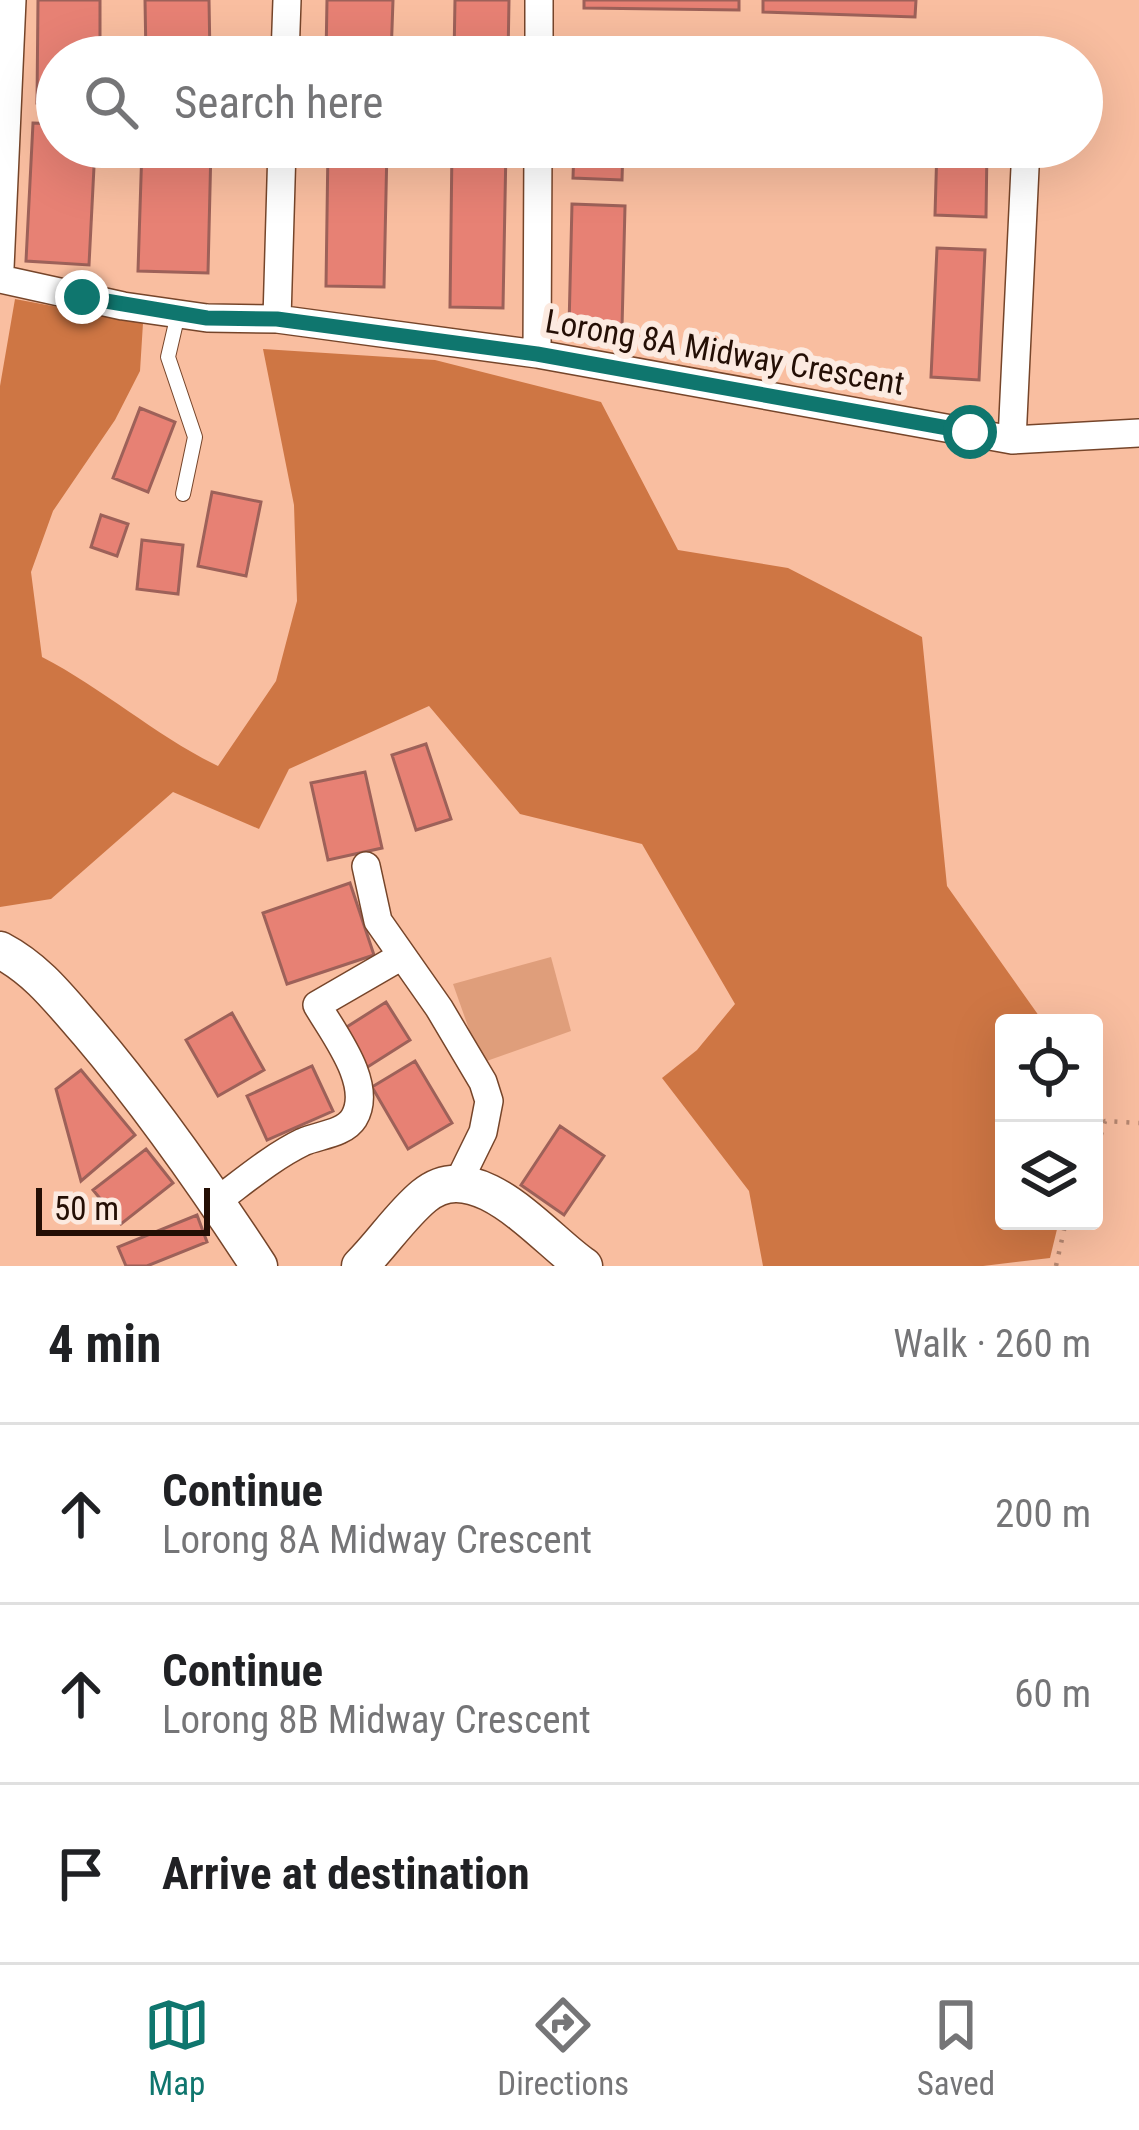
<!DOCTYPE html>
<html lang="en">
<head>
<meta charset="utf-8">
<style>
  body { margin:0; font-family:"Roboto Condensed",sans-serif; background:#f2f2f2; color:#202124 }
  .controls { position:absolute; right:36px; bottom:36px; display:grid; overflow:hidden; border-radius:12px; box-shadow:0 12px 48px #0002 }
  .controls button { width:108px; height:108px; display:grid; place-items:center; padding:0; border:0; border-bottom:3px solid #e0e0e0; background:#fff; color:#202124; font:60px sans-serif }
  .scale { position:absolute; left:36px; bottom:30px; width:174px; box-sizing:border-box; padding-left:12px; border:6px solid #240f05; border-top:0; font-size:33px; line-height:42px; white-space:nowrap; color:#240f05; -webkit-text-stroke:9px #fceae0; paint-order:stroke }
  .stop { position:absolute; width:36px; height:36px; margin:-27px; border:9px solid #0f766e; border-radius:50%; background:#fff }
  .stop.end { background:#0f766e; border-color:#fff; box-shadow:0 3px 12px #0008 }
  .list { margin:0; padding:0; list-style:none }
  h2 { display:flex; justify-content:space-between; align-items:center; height:156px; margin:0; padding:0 48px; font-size:51px }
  h2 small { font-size:39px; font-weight:400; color:#757577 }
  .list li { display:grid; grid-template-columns:78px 1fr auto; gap:36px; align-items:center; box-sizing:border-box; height:180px; padding:0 48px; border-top:3px solid #e0e0e0 }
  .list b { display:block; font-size:45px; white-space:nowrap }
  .list p { margin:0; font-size:39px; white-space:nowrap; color:#757577 }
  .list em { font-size:39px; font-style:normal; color:#757577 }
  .icon { flex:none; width:66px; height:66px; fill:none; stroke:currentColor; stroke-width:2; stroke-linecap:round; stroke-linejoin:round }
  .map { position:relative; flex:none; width:1139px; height:1266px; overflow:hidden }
  .search { position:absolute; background:#fff; box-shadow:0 12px 48px #0002; left:36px; right:36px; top:36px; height:132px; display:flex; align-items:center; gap:30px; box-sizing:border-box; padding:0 42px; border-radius:66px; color:#757577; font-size:45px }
  .sheet { height:696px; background:#fff }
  nav { display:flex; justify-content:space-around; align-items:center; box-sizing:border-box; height:168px; border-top:3px solid #e0e0e0; background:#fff; font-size:33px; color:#757577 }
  nav a { display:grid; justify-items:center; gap:6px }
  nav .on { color:#0f766e }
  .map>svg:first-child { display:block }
</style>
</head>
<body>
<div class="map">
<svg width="1139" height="1266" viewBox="0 0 1139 1266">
  <rect width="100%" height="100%" fill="#f9bea0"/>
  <path fill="#df9e7b" d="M551 957 571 1031 481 1063 453 984Z"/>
  <path fill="#ce7644" d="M15 299 143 323 140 371 115 420 53 511 31 572 42 657C104 689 156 736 218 766L276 681 297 601 294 505 263 349 435 360 601 402 678 550 788 568 922 637 947 886 1044 1023H1004V1221H1059L1050 1258 983 1266H763L749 1191 662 1078 697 1050 735 1004 642 844 520 814 429 706 289 769 259 829 173 792 51 899 0 907V386Z"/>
  <path fill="#e78174" stroke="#9d6159" stroke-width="3" d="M38 0H100V57H57V103H37Z
    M145 0H209L210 57H146Z
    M327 0H393L391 57H326Z
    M455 0H509L508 57H454Z
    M584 0H739V10L584 8Z
    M763 0H916L915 17 763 12Z
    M577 38 626 40 625 57H576Z
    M938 52 989 53V57H938Z
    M33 123 57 124V147H95L89 265 26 261Z
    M142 147H211L208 273 138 271Z
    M328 147H387L384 287 326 286Z
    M452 147H506L503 308 450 307Z
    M574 147H623L622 180 573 178Z
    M937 147H987L986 217 935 215Z
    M572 204 625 206 622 328 569 327Z
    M937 248 985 250 979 380 931 377Z
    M140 408 175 422 148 492 113 478Z
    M212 492 261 502 246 576 198 566Z
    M101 515 128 524 117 556 91 547Z
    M142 540 183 545 178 594 137 589Z
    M426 744 451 819 416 830 392 755Z
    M365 772 382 848 328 860 311 783Z
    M350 883 374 955 287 984 263 913Z
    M386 1002 410 1040 366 1068 342 1030Z
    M232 1013 264 1070 218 1096 186 1040Z
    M415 1061 452 1123 408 1149 372 1087Z
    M312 1066 333 1111 267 1140 247 1096Z
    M81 1070 135 1135 81 1181 56 1089Z
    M560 1126 604 1156 564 1215 521 1185Z
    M146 1149 173 1183 121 1224 93 1190Z
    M197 1215 207 1242 147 1266H126L118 1247Z"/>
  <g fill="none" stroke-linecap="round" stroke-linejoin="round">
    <defs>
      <path id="service" d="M178 314 168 357 195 437 183 494"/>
      <path id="minor" d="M285 57 287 0
        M539 57V0
        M0 268 12 0
        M0 279 123 306 207 318 277 319 537 354 1012 440 1139 433
        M277 319 282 147
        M537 354 538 147
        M1012 440 1026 147
        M366 866 378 921 439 1008 483 1082 489 1101 483 1132 457 1185
        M217 1201C244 1181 272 1157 303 1142 319 1135 344 1134 354 1118 374 1084 333 1033 317 1005L400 957"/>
      <path id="tertiary" d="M0 950C38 970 60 1000 88 1032 151 1106 206 1185 259 1266
        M360 1266C382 1244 401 1215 424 1196 477 1152 545 1240 584 1266"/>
    </defs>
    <use href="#service" stroke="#76452a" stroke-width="16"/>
    <use href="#minor" stroke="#76452a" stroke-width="30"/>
    <use href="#tertiary" stroke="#76452a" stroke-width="39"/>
    <path stroke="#b5866f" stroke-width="4.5" stroke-dasharray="3 9" stroke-linecap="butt" d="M1094 1158 1105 1121 1139 1123
      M1056 1266 1066 1221"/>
    <use href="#service" stroke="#fff" stroke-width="14"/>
    <use href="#minor" stroke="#fff" stroke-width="27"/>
    <use href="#tertiary" stroke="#fff" stroke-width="36"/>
  </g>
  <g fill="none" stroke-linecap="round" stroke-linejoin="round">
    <path stroke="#0f766e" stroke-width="15" d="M82 297 207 318 277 319 537 354 970 432"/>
  </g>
  <g text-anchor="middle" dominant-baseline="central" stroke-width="12" stroke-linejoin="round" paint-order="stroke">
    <g font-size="33" fill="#240f05" stroke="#fceae0">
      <text transform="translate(725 352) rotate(10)">Lorong 8A Midway Crescent</text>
    </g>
  </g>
</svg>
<div class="controls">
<button><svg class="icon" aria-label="locate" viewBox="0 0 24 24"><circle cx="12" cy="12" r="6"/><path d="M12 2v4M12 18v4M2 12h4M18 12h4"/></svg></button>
<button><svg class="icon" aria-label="layers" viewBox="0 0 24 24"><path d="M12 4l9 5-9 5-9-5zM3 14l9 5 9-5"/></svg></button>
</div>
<div class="scale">50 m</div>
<div class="stop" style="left:970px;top:432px"></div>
<div class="stop end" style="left:82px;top:297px"></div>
<div class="search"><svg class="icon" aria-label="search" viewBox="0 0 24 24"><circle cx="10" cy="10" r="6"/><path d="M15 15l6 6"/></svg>Search here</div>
</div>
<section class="sheet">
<h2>4 min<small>Walk · 260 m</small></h2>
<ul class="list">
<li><svg class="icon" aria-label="ahead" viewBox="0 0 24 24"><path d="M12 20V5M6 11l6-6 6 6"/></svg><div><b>Continue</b><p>Lorong 8A Midway Crescent</p></div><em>200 m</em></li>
<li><svg class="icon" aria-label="ahead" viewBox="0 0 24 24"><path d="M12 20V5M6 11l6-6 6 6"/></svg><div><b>Continue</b><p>Lorong 8B Midway Crescent</p></div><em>60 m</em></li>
<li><svg class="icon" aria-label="arrive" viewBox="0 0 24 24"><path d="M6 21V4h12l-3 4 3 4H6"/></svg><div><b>Arrive at destination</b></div></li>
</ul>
</section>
<nav>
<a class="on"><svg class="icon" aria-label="map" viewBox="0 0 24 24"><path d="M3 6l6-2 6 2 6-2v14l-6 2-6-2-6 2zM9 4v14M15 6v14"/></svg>Map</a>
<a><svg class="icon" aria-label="directions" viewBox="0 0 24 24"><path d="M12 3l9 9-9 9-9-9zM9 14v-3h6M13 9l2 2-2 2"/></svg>Directions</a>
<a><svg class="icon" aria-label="saved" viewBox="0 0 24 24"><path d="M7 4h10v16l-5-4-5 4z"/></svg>Saved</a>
</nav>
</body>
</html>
